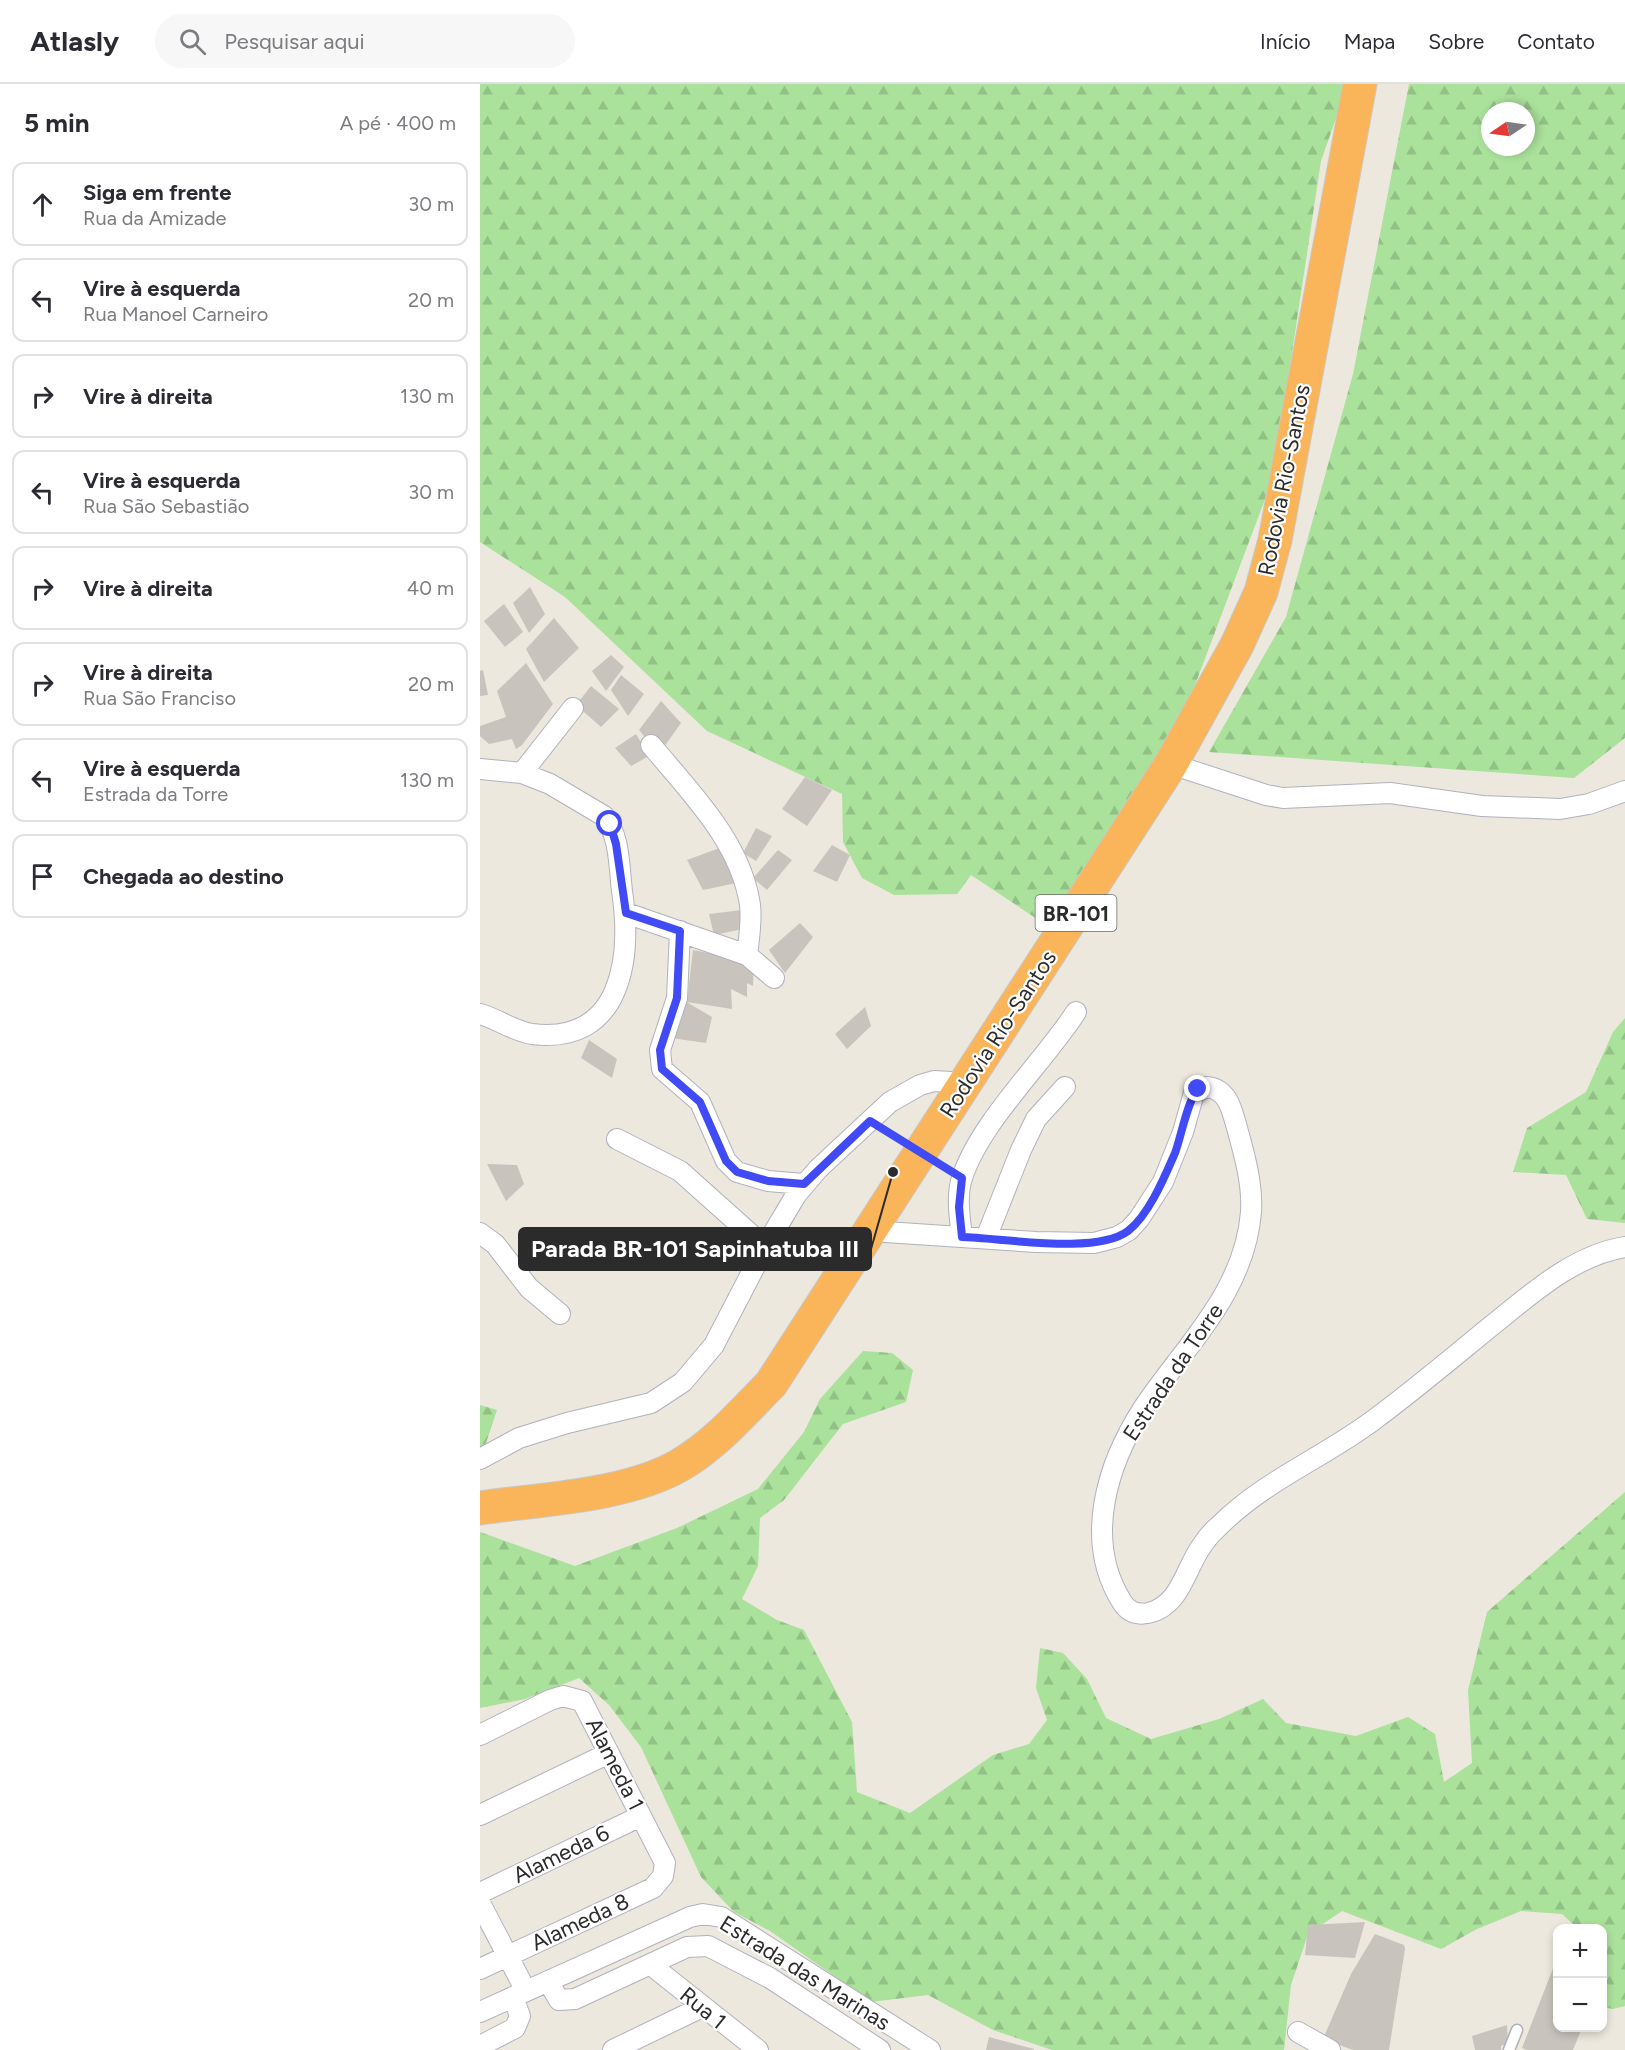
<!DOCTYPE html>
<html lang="pt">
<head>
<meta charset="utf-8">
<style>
  body { margin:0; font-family:Figtree,sans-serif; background:#f7f7f7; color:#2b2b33 }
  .controls { position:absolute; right:18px; bottom:18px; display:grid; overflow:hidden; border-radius:12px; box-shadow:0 3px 9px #0003 }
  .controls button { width:54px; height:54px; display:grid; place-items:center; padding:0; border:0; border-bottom:2px solid #e1e1e2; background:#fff; color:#2b2b33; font:30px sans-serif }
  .compass { position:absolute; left:1001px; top:18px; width:54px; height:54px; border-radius:50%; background:#fff; box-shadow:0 3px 9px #0003; rotate:257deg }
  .stop { position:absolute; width:18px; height:18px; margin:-14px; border:4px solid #414bf5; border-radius:50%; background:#fff }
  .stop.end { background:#414bf5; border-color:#fff; box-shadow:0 2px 6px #0008 }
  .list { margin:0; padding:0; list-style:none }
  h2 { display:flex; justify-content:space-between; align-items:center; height:78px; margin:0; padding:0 24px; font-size:26px }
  h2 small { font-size:20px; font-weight:400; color:#7c7c81 }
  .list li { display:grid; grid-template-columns:39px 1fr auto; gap:18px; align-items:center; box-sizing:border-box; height:84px; margin:0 12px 12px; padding:0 12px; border:2px solid #e1e1e2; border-radius:12px }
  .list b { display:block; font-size:22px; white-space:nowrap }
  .list p { margin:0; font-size:20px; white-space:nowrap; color:#7c7c81 }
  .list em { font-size:20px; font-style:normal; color:#7c7c81 }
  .icon { flex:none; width:33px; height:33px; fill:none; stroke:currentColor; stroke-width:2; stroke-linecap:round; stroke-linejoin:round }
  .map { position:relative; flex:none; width:1145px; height:1966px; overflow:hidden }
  header { display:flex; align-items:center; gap:36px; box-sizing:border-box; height:84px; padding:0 30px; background:#fff; border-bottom:2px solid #e1e1e2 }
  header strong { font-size:28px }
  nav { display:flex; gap:33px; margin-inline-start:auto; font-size:21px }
  .search { width:420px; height:54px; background:#f7f7f7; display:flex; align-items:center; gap:15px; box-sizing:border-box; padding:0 21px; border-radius:33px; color:#7c7c81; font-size:22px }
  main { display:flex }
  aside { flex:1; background:#fff }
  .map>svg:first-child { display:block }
</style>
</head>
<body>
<header>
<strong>Atlasly</strong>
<div class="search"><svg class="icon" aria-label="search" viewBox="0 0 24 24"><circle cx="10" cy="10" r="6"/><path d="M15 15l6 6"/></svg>Pesquisar aqui</div>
<nav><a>Início</a><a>Mapa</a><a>Sobre</a><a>Contato</a></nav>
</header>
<main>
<aside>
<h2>5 min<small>A pé · 400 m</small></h2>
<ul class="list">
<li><svg class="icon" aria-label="ahead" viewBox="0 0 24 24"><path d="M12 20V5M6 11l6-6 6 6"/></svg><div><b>Siga em frente</b><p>Rua da Amizade</p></div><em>30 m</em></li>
<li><svg class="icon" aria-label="left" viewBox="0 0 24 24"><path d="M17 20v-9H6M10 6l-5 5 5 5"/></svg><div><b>Vire à esquerda</b><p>Rua Manoel Carneiro</p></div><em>20 m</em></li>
<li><svg class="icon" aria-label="right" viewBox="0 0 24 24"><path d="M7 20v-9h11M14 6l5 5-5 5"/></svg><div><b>Vire à direita</b></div><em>130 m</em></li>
<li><svg class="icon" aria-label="left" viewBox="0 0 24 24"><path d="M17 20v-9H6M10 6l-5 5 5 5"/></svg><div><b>Vire à esquerda</b><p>Rua São Sebastião</p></div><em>30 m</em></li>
<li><svg class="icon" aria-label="right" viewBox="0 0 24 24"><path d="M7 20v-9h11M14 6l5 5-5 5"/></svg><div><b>Vire à direita</b></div><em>40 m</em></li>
<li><svg class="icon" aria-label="right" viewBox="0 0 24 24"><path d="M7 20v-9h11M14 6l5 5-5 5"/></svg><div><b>Vire à direita</b><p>Rua São Franciso</p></div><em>20 m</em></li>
<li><svg class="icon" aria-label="left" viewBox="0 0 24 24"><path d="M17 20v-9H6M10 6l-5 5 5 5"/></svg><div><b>Vire à esquerda</b><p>Estrada da Torre</p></div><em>130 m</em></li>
<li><svg class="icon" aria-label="arrive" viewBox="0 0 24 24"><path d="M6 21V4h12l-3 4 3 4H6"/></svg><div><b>Chegada ao destino</b></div></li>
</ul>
</aside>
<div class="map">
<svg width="1145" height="1966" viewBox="0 0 1145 1966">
  <defs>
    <pattern id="forest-firs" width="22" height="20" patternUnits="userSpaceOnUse" patternTransform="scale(1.5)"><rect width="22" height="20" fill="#aae19b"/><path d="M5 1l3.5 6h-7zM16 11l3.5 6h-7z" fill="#92c186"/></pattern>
  </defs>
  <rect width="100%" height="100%" fill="#ece8dd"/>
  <path fill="url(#forest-firs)" fill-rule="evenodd" d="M0 0H868L841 77 793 394 706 625 572 845 491 791 477 810 414 811 382 794 363 758 362 710 227 647 85 513 0 458Z
    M929 0H1145V654L1094 694 729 668 806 533 873 290ZM1010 27H1046V63H1010Z
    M1145 934V1139L1107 1135 1086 1091 1033 1088 1047 1044 1106 1008 1133 948Z
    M383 1267 412 1269 433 1286 426 1318 363 1340 304 1416 280 1434 278 1482 262 1515 297 1536 324 1546 372 1638 377 1708 430 1729 513 1671 549 1660 567 1636 556 1604 560 1564 583 1569 607 1595 626 1634 671 1655 739 1635 783 1615 806 1639 876 1652 928 1633 955 1650 964 1698 992 1679 988 1606 1007 1528 1145 1408V1922L1133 1925 1123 1923 1122 1844H1097L1082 1830 1041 1827 997 1845 961 1865 862 1827 828 1850 811 1901 804 1966H572L513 1946 448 1911 391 1918 290 1847 254 1828 221 1793 161 1663 129 1621 99 1594 45 1615 0 1624V1448L95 1482 197 1444 278 1405 324 1348 340 1315Z
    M0 1321 17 1326 6 1359 0 1363Z"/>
  <path fill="#c8c4bd" d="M50 503 65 530 49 549 33 519Z
    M24 520 43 548 25 563 4 537Z
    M74 534 99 564 64 598 46 565Z
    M131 571 144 583 126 607 112 587Z
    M46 579 73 620 42 661 36 665 32 655 9 660 0 652V642L26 633 17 607Z
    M3 586 8 611 0 612V587Z
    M141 591 164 610 148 632 131 606Z
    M111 602 139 625 121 643 96 621Z
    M181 617 201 639 179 670 159 646Z
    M156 650 169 672 151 682 135 664Z
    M325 693 352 706 327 742 302 725Z
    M276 744 292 752 276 777 263 769Z
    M352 761 370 771 357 798 333 787Z
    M245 762 261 798 223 806 207 776Z
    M298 766 312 776 287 806 273 794Z
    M262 826 263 845 234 851 229 830Z
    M320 839 333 853 305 889 289 866Z
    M213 866 274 878 273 902 267 899V913L251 905 252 925 207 918Z
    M205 917 232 933 226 959 191 954Z
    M385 923 391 942 367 965 355 950Z
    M109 956 137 975 132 994 101 974Z
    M7 1080 37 1081 44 1100 26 1117Z
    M885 1838 875 1874 825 1871 828 1841Z
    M895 1850 924 1861 925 1865 909 1966H873L843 1955 871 1890Z
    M1077 1874 1078 1944H1102L1093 1966H1047L1042 1964Z
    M1027 1941 1028 1959 1021 1962V1966H995L992 1952Z
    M509 1953 554 1965V1966H506Z"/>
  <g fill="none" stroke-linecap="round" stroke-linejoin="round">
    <defs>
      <path id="lane" d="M1029 1966 1037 1946"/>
      <path id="street" d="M171 661C210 708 261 758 270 821 272 837 269 855 267 871
        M691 680 786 711 803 714 910 709 1002 722 1080 725 1109 720 1145 707
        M0 685 42 689 70 700 124 732C140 752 139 782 142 807 152 874 142 961 52 950 33 947 18 935 0 930
        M42 689 93 624
        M146 829 267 871 294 894
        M200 847 197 914 180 966 182 985 220 1018 246 1077 257 1088 288 1097 324 1100
        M137 1055 200 1087 285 1163
        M390 1147 556 1158 614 1159 637 1153 649 1146 659 1135 683 1098 703 1048 714 1009 727 1003C748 1005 752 1026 757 1044 764 1069 773 1101 771 1128 765 1207 706 1261 664 1323 627 1380 603 1456 642 1518 648 1528 657 1531 668 1529 701 1522 705 1484 723 1460 727 1454 733 1447 739 1442 785 1396 845 1373 895 1335 934 1306 972 1274 1010 1243 1049 1212 1093 1171 1145 1163
        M0 1149 15 1160 49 1204 80 1230
        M482 1153C480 1135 476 1112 482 1094 500 1038 563 979 596 928
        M506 1154 541 1066 556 1035 585 1003
        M0 1375 39 1354 87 1339 171 1319 203 1298 234 1261 285 1163 316 1111 338 1085 410 1018 440 1001 454 997 471 998 485 1003
        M0 1651 70 1616 83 1612 102 1617 185 1779 183 1792 173 1804 0 1885
        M0 1731 127 1670
        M0 1809 161 1732
        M0 1819 46 1907
        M171 1881 278 1966
        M68 1897 79 1916 95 1915 207 1863 228 1862 290 1894 400 1966
        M0 1928 210 1833 223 1830 241 1833 450 1966
        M818 1948 850 1966
        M0 1962 35 1944 40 1932 33 1913
        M133 1966 222 1923"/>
      <path id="highway" d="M0 1424C61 1415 147 1412 200 1381 235 1361 263 1328 291 1300L691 680 757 561 781 508 795 456 880 0"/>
    </defs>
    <use href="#lane" stroke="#b1b1be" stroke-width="13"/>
    <use href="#street" stroke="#b1b1be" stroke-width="22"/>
    <use href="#highway" stroke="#c8c8c8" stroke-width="35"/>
    <use href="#lane" stroke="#fff" stroke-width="10"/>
    <use href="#street" stroke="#fff" stroke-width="20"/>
    <use href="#highway" stroke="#fab55a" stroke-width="33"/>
    <path stroke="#c8c8c8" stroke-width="3" stroke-dasharray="4.5 3" stroke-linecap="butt" d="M389 1037 482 1094"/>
  </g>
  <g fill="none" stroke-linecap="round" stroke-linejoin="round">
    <path stroke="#414bf5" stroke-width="8" d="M130 740 136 760 146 829 200 847 197 914 180 966 182 985 220 1018 246 1077 257 1088 288 1097 324 1100 390 1037 482 1094 479 1123 482 1153C523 1154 616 1171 648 1147 669 1131 685 1092 695 1069 701 1053 708 1015 718 1005"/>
  </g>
  <g text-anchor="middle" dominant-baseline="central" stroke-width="4.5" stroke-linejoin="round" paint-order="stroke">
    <rect fill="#fff" stroke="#6b6b6b" stroke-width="1.5" x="555.5" y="811" width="81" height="36" rx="4.5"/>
    <g font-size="21" font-weight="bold" fill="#2b2b2b">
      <text x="596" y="829">BR-101</text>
    </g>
    <g font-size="22" fill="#2b2b2b" stroke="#fff">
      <text transform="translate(804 396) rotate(-79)">Rodovia Rio-Santos</text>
      <text transform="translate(518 950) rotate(-57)">Rodovia Rio-Santos</text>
      <text transform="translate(693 1288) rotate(-56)">Estrada da Torre</text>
      <text transform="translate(135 1680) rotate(63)">Alameda 1</text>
      <text transform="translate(81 1770) rotate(-26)">Alameda 6</text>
      <text transform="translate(100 1838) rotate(-25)">Alameda 8</text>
      <text transform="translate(325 1889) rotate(32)">Estrada das Marinas</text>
      <text transform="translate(223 1924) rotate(39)">Rua 1</text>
    </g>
  </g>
  <path fill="none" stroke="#2b2b2b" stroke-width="2" d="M413 1088L391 1165"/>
  <circle fill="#2b2b2b" stroke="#fff" stroke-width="2" cx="413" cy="1088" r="6"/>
  <rect fill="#2b2b2b" stroke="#2b2b2b" stroke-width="2" x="39" y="1144" width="352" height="42" rx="6"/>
  <g font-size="24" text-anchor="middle" font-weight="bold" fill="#fff">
    <text x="215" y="1173">Parada BR-101 Sapinhatuba III</text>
  </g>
</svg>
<div class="controls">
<button>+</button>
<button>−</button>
</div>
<svg class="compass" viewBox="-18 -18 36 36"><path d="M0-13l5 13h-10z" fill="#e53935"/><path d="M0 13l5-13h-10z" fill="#7c7c81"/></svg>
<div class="stop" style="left:130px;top:740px"></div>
<div class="stop end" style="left:718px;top:1005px"></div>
</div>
</main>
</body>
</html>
